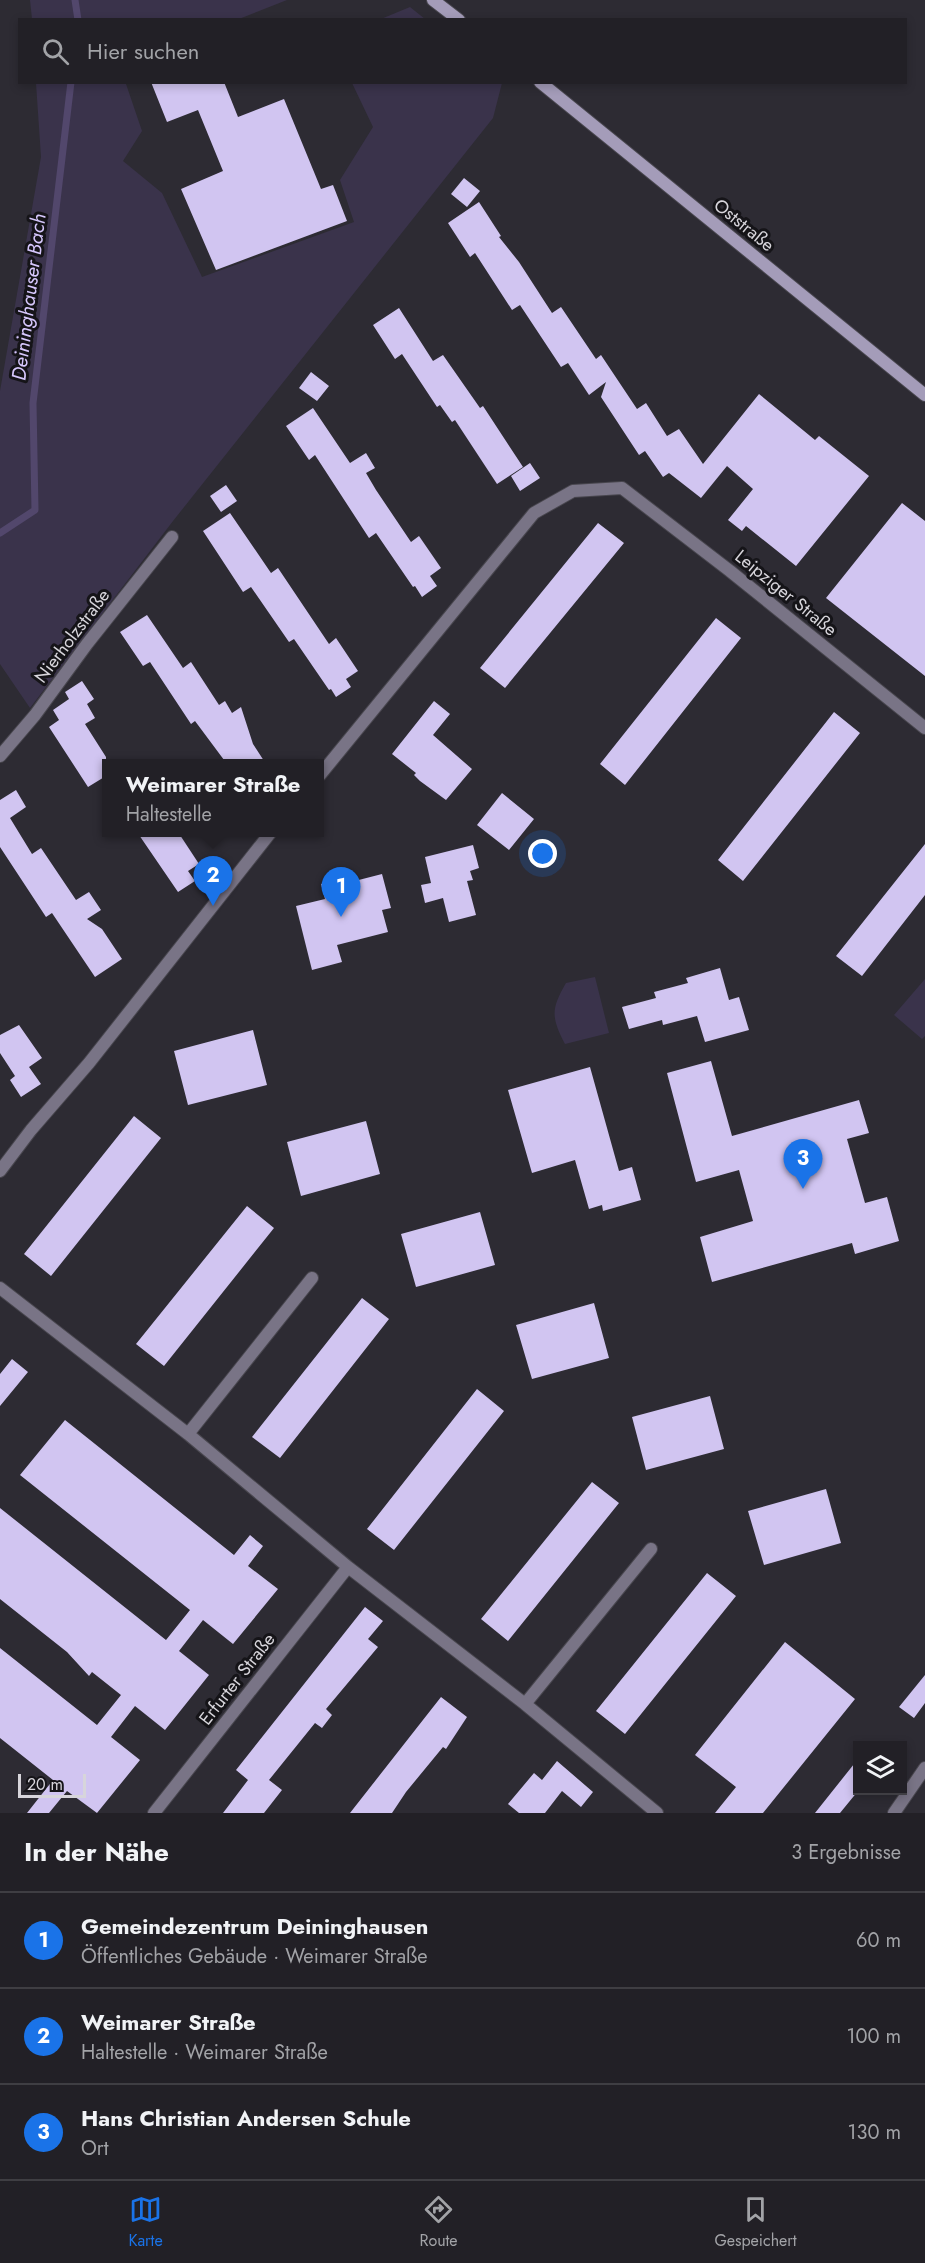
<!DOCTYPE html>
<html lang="de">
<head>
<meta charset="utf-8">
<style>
  body { margin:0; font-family:Jost,sans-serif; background:#2e2d32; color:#f1f3f6 }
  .controls { position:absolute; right:18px; bottom:18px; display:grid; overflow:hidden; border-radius:0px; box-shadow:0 3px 9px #0003 }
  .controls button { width:54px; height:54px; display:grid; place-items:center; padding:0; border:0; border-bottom:2px solid #3f3e43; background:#222026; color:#f1f3f6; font:30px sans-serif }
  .scale { position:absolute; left:18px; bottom:15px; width:68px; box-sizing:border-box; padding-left:6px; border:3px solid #d7d5db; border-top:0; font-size:16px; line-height:21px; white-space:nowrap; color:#d7d5db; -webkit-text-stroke:4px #151418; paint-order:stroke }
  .you { position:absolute; left:543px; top:854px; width:21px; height:21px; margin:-15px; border:4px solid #fff; border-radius:50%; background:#1a73e8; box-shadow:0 0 0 9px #1a73e833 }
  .badge { display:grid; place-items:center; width:39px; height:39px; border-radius:50%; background:#1a73e8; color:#fff; font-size:20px; font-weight:700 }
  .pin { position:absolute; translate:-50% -50px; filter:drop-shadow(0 2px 3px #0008) }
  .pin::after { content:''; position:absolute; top:32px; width:21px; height:18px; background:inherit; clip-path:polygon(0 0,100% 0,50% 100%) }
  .popup { position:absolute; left:102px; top:759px; width:222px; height:78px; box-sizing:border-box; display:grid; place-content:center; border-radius:0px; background:#222026; filter:drop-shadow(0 2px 4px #0005); font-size:20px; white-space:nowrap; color:#a2a3a7 }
  .popup b { font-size:22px; color:#f1f3f6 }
  .popup::after { content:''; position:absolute; left:50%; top:100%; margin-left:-12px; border:12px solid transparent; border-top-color:#222026 }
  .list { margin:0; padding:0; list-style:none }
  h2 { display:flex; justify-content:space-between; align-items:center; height:78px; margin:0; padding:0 24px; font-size:26px }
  h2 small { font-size:20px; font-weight:400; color:#a2a3a7 }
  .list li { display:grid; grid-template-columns:39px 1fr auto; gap:18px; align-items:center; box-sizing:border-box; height:96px; padding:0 24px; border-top:2px solid #3f3e43 }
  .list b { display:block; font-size:22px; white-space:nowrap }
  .list p { margin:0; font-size:20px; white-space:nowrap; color:#a2a3a7 }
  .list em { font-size:20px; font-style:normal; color:#a2a3a7 }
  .icon { flex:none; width:33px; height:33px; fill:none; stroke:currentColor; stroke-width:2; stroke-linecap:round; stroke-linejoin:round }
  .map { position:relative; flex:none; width:925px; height:1813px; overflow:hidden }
  .search { position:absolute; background:#222026; box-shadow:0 3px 9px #0003; left:18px; right:18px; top:18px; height:66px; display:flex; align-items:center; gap:15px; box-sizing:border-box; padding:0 21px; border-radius:0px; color:#a2a3a7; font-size:22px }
  .sheet { height:366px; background:#222026 }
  nav { display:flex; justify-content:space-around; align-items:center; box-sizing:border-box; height:84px; border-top:2px solid #3f3e43; background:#222026; font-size:16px; color:#a2a3a7 }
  nav a { display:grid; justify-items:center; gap:3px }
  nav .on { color:#1a73e8 }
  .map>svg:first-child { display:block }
</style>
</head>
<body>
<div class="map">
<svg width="925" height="1813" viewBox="0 0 925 1813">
  <rect width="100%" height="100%" fill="#2d2b33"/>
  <path fill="#3a334b" d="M30 0H287L239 19H32Z
    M410 7 425 19H381Z
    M36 83H129L126 84 142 131 123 161 162 193 202 277 354 222 340 180 373 127 352 83H502L493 118 173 521 30 708 0 664V391L41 157Z
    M595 977 609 1033 565 1044C551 1017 551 1009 566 983Z
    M925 979V1036L922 1039 894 1015Z"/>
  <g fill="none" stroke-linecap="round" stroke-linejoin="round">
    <path stroke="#52476c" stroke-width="7" d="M75 0 78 20
      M0 533 35 510 33 403 71 82"/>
  </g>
  <path fill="#d1c5f1" d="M151 82H224L238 117 284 99 321 189 333 185 347 221 216 270 181 189 223 171 198 110 167 122Z
    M464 178 480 191 467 207 451 194Z
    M479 202 501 236 499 237 519 262 552 313 561 307 596 359 601 355 637 409 646 403 667 436 679 429 703 464 759 394 815 440 819 436 869 476 796 566 746 526 742 531 728 520 753 489 727 466 701 498 669 473 663 477 645 451 639 455 601 397 606 382 589 395 568 363 561 367 520 305 512 310 475 253 470 257 448 223Z
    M399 308 433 361 443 355 480 408 483 406 523 467 497 484 455 420 452 422 440 405 437 407 402 354 395 359 373 325Z
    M311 372 329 386 317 401 299 388Z
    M313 408 350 463 366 453 375 468 366 473 376 490 411 542 419 536 441 568 430 576 437 586 422 597 415 586 413 587 376 533 369 538 315 455 309 460 286 426Z
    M530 463 540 478 520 491 511 476Z
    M226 485 237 501 221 512 210 496Z
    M902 503 925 521V676L826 598Z
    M230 513 271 573 278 568 329 644 336 638 358 671 346 679 351 687 336 697 331 689 329 690 294 639 289 642 251 587 243 592 203 531Z
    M598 523 624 543 505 688 480 668Z
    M147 615 183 668 191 662 219 705 225 701 232 713 241 707 253 744 266 764H227L195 721 191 724 150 662 143 666 120 632Z
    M716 618 741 638 625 785 600 764Z
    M82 681 94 699 87 704 95 718 85 724 106 757V776L88 787 49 727 59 720 53 710 69 699 65 692Z
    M434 701 450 714 433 735 472 769 446 800 420 781 414 775 416 773 392 754Z
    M834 712 860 733 743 881 718 860Z
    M16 790 26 807 10 818 32 854 41 848 76 900 89 892 101 910 87 919 102 929 122 959 95 977 52 913 46 917 0 847V800Z
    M502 793 534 819 509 850 477 825Z
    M137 832H178L199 864 188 871 195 881 178 892Z
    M925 844V895L862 976 836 956Z
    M473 845 479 868 470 871 473 880 467 881 476 915 449 922 443 898 425 903 421 885 431 883 425 857Z
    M382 874 391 908 382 910 388 932 337 945 342 962 312 970 296 906 325 899 321 884 346 878 347 883Z
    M720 968 729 1000 739 997 749 1030 705 1042 697 1016 663 1025 662 1020 629 1029 622 1007 656 998 654 992 688 983 686 978Z
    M19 1025 42 1058 29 1067 41 1084 21 1097 10 1080 15 1076 0 1053V1035Z
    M253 1030 267 1085 188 1105 174 1051Z
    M711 1061 732 1136 859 1100 869 1133 847 1139 865 1203 887 1197 899 1241 855 1254 852 1243 712 1282 700 1237 753 1221 739 1170 696 1182 667 1073Z
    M590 1067 619 1171 632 1167 641 1200 603 1211 602 1205 589 1209 575 1160 532 1173 508 1090Z
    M134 1116 161 1138 51 1276 24 1254Z
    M366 1121 380 1174 301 1196 287 1142Z
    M247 1206 274 1228 164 1366 136 1344Z
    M480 1212 495 1265 416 1287 401 1234Z
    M362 1298 389 1319 280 1458 252 1437Z
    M594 1303 609 1358 532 1379 516 1325Z
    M12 1359 28 1372 0 1406V1374Z
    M477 1389 504 1411 394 1550 367 1529Z
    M710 1396 724 1449 646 1470 632 1417Z
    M65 1420 234 1555 250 1535 263 1546 248 1566 278 1589 233 1644 203 1620 179 1651 209 1675 165 1730 135 1706 111 1737 140 1760 97 1813 67 1791 49 1813H27L53 1780 0 1738V1648L97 1725 121 1695 92 1672 89 1676 67 1652 0 1599V1508L166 1640 190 1610 20 1475Z
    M592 1482 619 1503 508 1641 481 1619Z
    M826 1489 841 1543 764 1565 748 1511Z
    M707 1573 736 1596 625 1734 596 1711Z
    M365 1607 383 1621 368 1639 378 1647 326 1709 332 1715 322 1728 315 1723 269 1780 282 1790 264 1813H223L248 1780 236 1770Z
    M785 1642 855 1699 763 1813H715L736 1787 695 1755Z
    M925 1675V1703L914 1718 899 1707Z
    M441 1697 467 1717 446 1749 443 1747 406 1792 392 1813H350Z
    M858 1759V1791L840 1813H815Z
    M557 1761 593 1792 581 1807 562 1791 545 1813H519L508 1804 534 1773 542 1780Z"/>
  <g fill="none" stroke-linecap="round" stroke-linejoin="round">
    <defs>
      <path id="minor" d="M0 756 35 715 87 644 172 537
        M320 775 534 513 573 491 622 488 730 571 925 728
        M0 1171 31 1130 89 1063 271 832
        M0 1288 188 1434 348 1567 525 1704 657 1813
        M188 1434 312 1278
        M525 1704 651 1549
        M154 1813 348 1567
        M894 1813 925 1768"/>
      <path id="secondary" d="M433 0 459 20
        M540 82 925 395"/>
    </defs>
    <use href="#minor" stroke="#48464e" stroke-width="14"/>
    <use href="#secondary" stroke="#48464e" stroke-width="14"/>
    <use href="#minor" stroke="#797486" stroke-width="12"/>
    <use href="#secondary" stroke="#a49cb9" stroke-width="12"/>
  </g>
  <g text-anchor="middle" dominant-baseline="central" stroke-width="6" stroke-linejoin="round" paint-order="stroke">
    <g font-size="18" fill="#d7d5db" stroke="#151418">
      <text transform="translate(744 225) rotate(39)">Oststraße</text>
      <text transform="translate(786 593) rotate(39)">Leipziger Straße</text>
      <text transform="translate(72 636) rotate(-53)">Nierholzstraße</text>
      <text transform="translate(237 1679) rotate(-52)">Erfurter Straße</text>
    </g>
    <g font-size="20" font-style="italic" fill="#d6c7fc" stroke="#151418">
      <text transform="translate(29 297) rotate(-83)">Deininghauser Bach</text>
    </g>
  </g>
</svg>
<div class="controls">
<button><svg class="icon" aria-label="layers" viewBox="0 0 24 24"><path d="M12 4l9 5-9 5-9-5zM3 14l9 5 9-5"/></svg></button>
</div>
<div class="scale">20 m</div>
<div class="you"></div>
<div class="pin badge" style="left:341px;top:917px">1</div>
<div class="pin badge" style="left:213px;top:906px">2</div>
<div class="popup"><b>Weimarer Straße</b>Haltestelle</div>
<div class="pin badge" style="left:803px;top:1189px">3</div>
<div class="search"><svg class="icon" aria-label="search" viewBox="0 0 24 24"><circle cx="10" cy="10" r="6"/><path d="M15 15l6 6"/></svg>Hier suchen</div>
</div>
<section class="sheet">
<h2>In der Nähe<small>3 Ergebnisse</small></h2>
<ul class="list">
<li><span class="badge">1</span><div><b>Gemeindezentrum Deininghausen</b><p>Öffentliches Gebäude · Weimarer Straße</p></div><em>60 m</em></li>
<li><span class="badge">2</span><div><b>Weimarer Straße</b><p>Haltestelle · Weimarer Straße</p></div><em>100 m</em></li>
<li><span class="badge">3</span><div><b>Hans Christian Andersen Schule</b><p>Ort</p></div><em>130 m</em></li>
</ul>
</section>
<nav>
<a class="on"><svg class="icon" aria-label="map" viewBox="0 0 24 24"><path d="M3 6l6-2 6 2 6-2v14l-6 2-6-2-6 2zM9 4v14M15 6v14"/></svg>Karte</a>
<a><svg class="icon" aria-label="directions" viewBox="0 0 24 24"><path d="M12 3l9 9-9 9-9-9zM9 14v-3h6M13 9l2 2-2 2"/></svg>Route</a>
<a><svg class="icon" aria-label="saved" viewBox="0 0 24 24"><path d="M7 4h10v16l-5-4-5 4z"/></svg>Gespeichert</a>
</nav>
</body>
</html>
